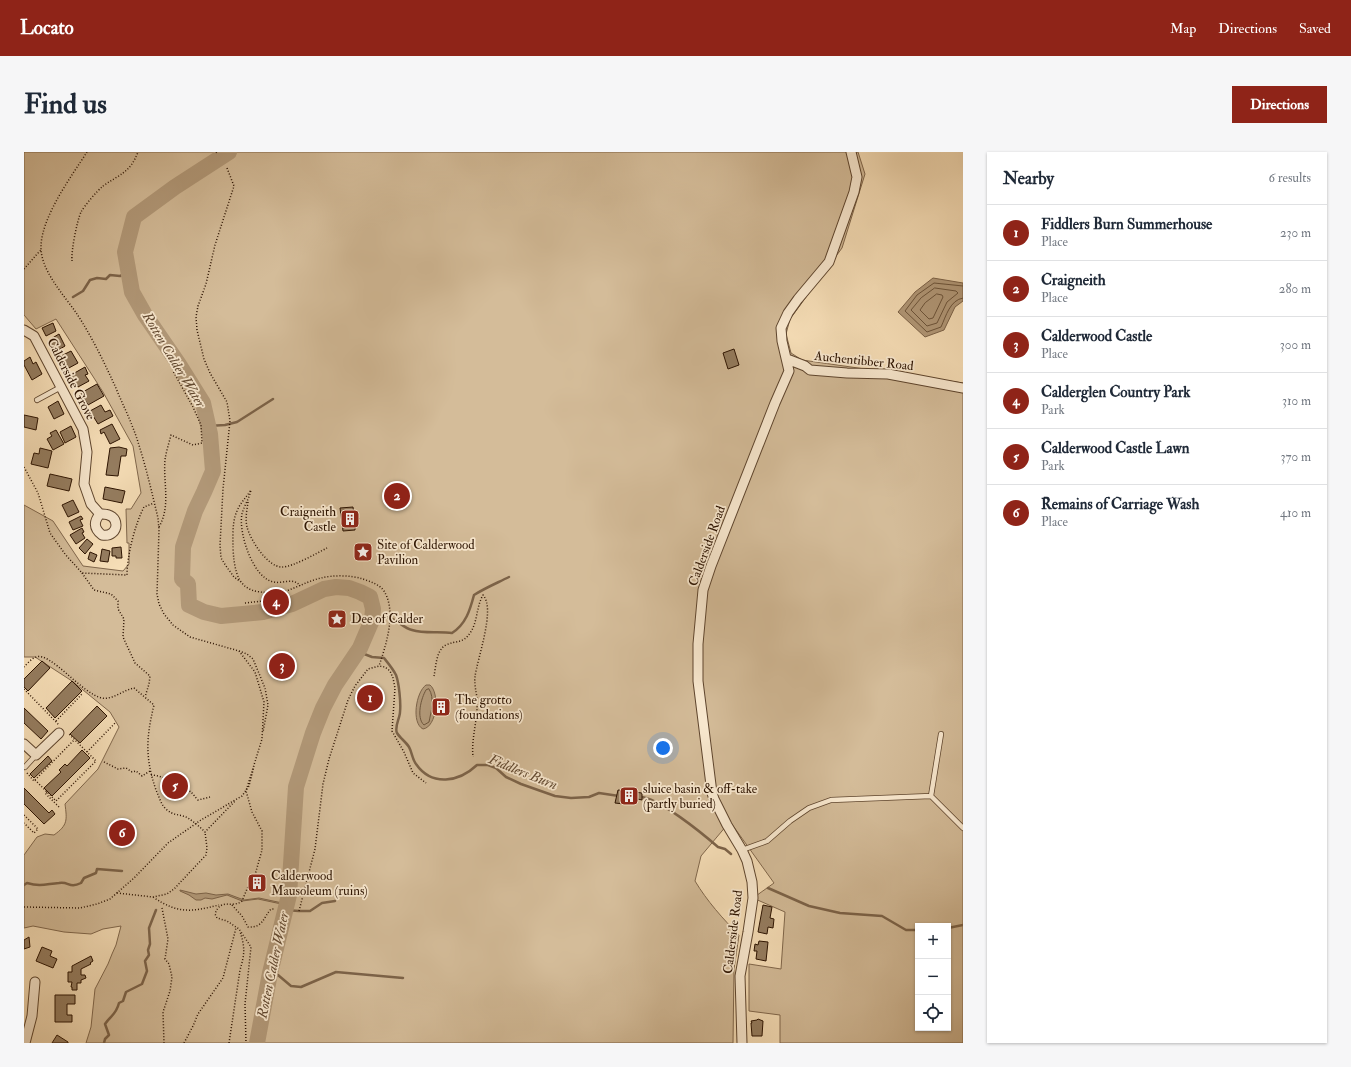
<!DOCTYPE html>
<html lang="en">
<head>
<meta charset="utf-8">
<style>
  body { margin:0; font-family:"IM FELL Double Pica",serif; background:#f6f6f7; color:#1f2937 }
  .controls { position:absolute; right:12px; bottom:12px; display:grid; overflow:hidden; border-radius:0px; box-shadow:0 1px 3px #0004 }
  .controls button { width:36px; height:36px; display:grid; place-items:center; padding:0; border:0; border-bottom:1px solid #e0e1e3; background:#fff; color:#1f2937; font:20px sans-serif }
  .you { position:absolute; left:639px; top:596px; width:14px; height:14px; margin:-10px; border:3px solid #fff; border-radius:50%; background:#1a73e8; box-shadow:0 0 0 6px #1a73e833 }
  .badge { display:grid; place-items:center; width:26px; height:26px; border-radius:50%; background:#8f2418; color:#fff; font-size:13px; font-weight:700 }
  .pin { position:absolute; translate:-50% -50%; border:2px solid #fff; box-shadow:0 1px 4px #0006 }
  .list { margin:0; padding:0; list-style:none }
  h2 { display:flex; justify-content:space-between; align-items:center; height:52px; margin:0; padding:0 16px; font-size:17px }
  h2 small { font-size:13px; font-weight:400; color:#747a83 }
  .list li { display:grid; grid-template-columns:26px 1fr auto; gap:12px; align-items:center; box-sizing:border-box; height:56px; padding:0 16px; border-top:1px solid #e0e1e3 }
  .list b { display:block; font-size:15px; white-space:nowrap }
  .list p { margin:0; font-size:13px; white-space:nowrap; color:#747a83 }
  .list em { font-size:13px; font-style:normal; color:#747a83 }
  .icon { flex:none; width:22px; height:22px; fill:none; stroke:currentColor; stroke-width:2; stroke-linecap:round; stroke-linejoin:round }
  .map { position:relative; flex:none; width:939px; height:891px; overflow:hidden; border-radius:0px }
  header { display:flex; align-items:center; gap:24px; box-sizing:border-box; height:56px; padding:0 20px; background:#8f2418; color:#fff }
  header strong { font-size:19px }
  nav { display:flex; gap:22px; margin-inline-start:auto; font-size:14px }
  .intro { display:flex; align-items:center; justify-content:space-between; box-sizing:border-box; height:96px; padding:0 24px }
  h1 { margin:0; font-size:28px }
  .button { padding:10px 18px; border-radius:0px; background:#8f2418; color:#fff; font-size:14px; font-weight:700 }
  main { display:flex; gap:24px; padding:0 24px }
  aside { flex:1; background:#fff; border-radius:0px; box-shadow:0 1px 3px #0004 }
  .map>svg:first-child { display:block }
</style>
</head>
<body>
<header>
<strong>Locato</strong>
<nav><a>Map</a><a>Directions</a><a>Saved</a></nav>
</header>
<div class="intro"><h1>Find us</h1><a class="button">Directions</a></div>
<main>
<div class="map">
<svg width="939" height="891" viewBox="0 0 939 891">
  <rect width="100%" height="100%" fill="#f7dfb8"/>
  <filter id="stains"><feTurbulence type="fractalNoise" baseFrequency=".005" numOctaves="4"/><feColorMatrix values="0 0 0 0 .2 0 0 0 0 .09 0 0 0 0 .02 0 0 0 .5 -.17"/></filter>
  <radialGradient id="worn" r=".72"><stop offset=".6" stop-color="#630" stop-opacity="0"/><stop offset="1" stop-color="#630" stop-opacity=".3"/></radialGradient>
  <path fill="#d4bc99" stroke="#80674c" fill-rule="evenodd" d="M0 0H834L841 22 818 96 766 167 762 182 767 201 778 208 939 231V891H756V863L725 859V812L757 817 761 760 729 746 750 731 692 650 703 673 677 704 671 729C683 749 699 767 715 783L710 817 709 891H62L67 875 71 837 84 812 88 802 92 793 97 774 79 777 67 782 40 780 9 774 0 776V703L13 685 21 682 30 683C44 673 43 668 41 652L74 617 95 575 86 560 48 529 11 505H0V353L29 369 59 414 99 419 105 412V391H103L102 357H107L117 341 109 294 79 240 32 167 12 177 0 163ZM894 774H924V876H894Z"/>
  <path fill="#b29979" stroke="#7c6349" d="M909 126 939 131V149L931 155 920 178 901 185 874 160 891 140Z
    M402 533H406C416 541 413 575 399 577 387 571 392 540 402 533Z
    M156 738 172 742 182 741 192 743 204 742 220 748 235 746 263 752 262 753 234 747 218 749 203 743 188 747 181 746 177 748H172L165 743 156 739Z"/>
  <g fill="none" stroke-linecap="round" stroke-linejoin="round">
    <path stroke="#6e563c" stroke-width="1" d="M939 134 910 131 893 143 881 159 903 180 917 175C922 164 926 148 939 146
      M911 136 932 139 934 141 923 150 913 171 903 174 887 158 897 146Z
      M913 142 918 143 919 145 909 166 905 167 896 158 901 151Z
      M405 537C411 546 407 560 405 570L400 573C392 566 397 546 402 538Z"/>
    <path stroke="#7c6349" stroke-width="2.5" d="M49 145 59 139 66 128 73 126 82 127 86 123 96 124 105 120
      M184 274 201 273 213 270 249 247
      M348 468C352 467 357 465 360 465 371 464 378 476 388 478 401 482 415 479 428 481 442 472 446 458 450 443 461 436 473 431 485 425
      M335 500 348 505 360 506C364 511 369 517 372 523 375 531 377 551 376 560 376 566 370 575 373 581 376 586 382 590 385 595 388 600 388 607 392 612 408 635 435 630 453 613H464L472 616 482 625 497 632 531 644 547 646 565 645 575 641 595 644
      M616 645C634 645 679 682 694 695L701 697 707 702
      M0 733 3 731C17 735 22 732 35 731 45 729 45 737 57 731L60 726 72 721 73 717 98 719
      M744 736 785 754 816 761 858 764 882 778H894
      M261 758 275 759H286L298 751 311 749
      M924 776 939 773
      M246 821 254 823 267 834 277 835 312 820 379 826
      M80 891 81 887 85 883 81 872C87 863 92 863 95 851L99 849 102 840 118 832 123 819 121 809 125 803 124 798 126 792 125 776 132 758"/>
    <path stroke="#b29979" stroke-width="16" d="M205 0 151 35 110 65 101 100 108 140 121 163 154 211 179 251 186 282 189 319 180 340 171 359 159 395 158 427 164 432 165 453 180 460 197 464 239 460 268 452 300 437 312 435 325 436 336 440 346 445 349 457 348 468 336 496 311 533 299 556 289 581 272 635 265 743 246 821 233 891"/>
  </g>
  <path fill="#957d60" stroke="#2b1200" d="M29 171 32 179 22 184 18 176Z
    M35 182 41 194 31 200 25 188Z
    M710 197 715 213 704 217 699 201Z
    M47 199 54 211 43 217 37 204Z
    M6 205 9 212 12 210 18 222 8 228 0 213V209Z
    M61 215 64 222 61 223 65 229 54 235 47 223Z
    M73 232 80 244 64 253 57 241Z
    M34 249 40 262 30 267 24 255Z
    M77 253 81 260 86 258 89 264 74 272 66 259Z
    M0 263 14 266 12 278 0 275Z
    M88 272 96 287 86 292 80 280 77 282 76 278Z
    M47 274 52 285 41 291 36 280Z
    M32 278 40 292 29 298 23 287 28 284 26 281Z
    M95 295 103 297 102 304H97L94 324 82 323 86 296Z
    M16 296 28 299 24 316 7 312 10 301 15 302Z
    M26 322 48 327 45 339 23 334Z
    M81 335 101 339 98 351 79 347Z
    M49 348 55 360 44 365 38 353Z
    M329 355 330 363 335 366 334 368 331 370V378L319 379 316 356Z
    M57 364 59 367 56 368 59 374 49 378 45 370Z
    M58 376 60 380 58 381 61 386 52 392 46 383Z
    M63 387 69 392 61 402 55 396Z
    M97 395 98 406H92V404H88V396Z
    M78 397 86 399 84 410 76 409Z
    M66 400 73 403 70 410 64 407Z
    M18 509 26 516 4 539 0 535V527Z
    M48 529 58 539 31 566 22 556Z
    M73 554 83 564 56 591 46 582Z
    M0 556 24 579 17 587 0 571Z
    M58 598 66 606 28 644 20 636 37 620 35 618 41 612 43 614Z
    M24 604 28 609 10 626 6 622Z
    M0 636 25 661 28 658 31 662 20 672 0 652Z
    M594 638 618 641V648L609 646 600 652 591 651Z
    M229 726 237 727 236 736 228 734Z
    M739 753 748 755 746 766 750 767 749 776 744 775 743 782 734 780Z
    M5 785 6 795 0 797V788Z
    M735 789 744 790 742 809 732 807 733 799H730L731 792 734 793Z
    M18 795 28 799 26 804 33 807 29 816 12 809Z
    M67 804 69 809 66 811 67 812 57 817V823H61L62 826 57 828V831H53V838H48V835H47L48 830H44V820H48V814Z
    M31 843H51V852H43V863H48V870H31Z
    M734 867 739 869 738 884H728L727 871H728L727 869 733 868Z
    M33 883 44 890V891H28Z"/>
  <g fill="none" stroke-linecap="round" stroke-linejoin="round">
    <defs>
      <path id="lane" d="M13 248 37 235
        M1 615 12 603
        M907 644 917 582
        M718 698 743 689 766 669 785 656 807 648 907 644 939 676"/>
      <path id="street" d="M0 178 10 184 59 277 63 300 60 332 67 352 76 362C98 360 96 386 78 383 69 376 70 369 76 362
        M763 207 781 214 786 218 823 221 864 222 939 236
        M0 592 12 603 35 581
        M1 891 8 864 11 830
        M718 891 716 824 724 780 729 746 728 730 723 709 718 698 703 673 690 647 688 641 674 529V492L679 438 687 414 751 251 765 219 758 189 757 176 764 161 774 147 805 110 830 40 833 25 827 0"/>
    </defs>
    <use href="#lane" stroke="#5e452e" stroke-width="6"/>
    <use href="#street" stroke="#5e452e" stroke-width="11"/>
    <path stroke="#2b1200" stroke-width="1.5" stroke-dasharray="1 2" stroke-linecap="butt" d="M63 0C47 25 18 64 17 94 16 118 40 143 53 162 68 185 80 210 91 234 99 253 108 271 114 290 122 315 128 341 134 366L135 378 133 442 135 452 140 462 149 473 166 485 215 499 231 520 240 550 238 587 222 639 228 660 238 679V698L231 723 228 725 218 749C208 757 197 745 191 762L193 766 203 769 215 777 227 795 221 852 222 891
      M192 0 193 1
      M203 16 210 34 191 93 182 132 174 154 172 165 173 178 180 207 186 221 203 250 206 269 199 337 196 393 197 406 202 414 210 425 217 430
      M48 109C47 99 53 69 57 60 61 53 73 39 79 34 96 22 106 21 114 0
      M0 117 13 102 17 98
      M0 315 14 341 26 381 41 402 58 421 103 423C103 404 111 372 120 355L130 351
      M224 350C223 358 221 366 223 375 226 387 243 415 258 415 269 415 293 401 303 396
      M135 375C147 354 139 331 141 308 142 300 145 291 147 283L169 293 178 291 177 273 169 255 149 219
      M58 421 70 438 87 442 94 449V457L100 467 99 485 111 511 126 524 125 532 121 545
      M259 440C221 443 211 435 209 396 209 384 208 370 213 359 216 351 222 346 227 338 225 347 220 354 218 362 214 380 229 427 250 430 259 432 270 425 276 434
      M221 451 256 447 259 440C272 436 284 429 297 426 309 423 327 423 339 427 347 430 355 432 360 439 373 460 362 493 355 514
      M215 499 223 502 229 507 241 536 244 553 239 580
      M0 515C3 512 8 506 12 505 26 499 58 542 78 546 89 548 99 538 110 536L130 553C122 586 121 606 132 638 135 644 137 653 142 657 149 664 157 662 164 666 170 670 176 675 181 680L212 648
      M410 524C412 515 412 498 422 493 432 488 439 492 446 481 454 470 452 455 459 443 472 457 453 507 451 525 450 534 453 541 453 549 454 568 447 586 449 605
      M0 537 35 573
      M32 569 59 541
      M63 600 92 570
      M80 610 94 617 102 616 108 620 112 619 118 624 126 619
      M3 621 10 629 50 588
      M127 623C138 623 158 634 167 640 169 642 171 645 174 648L186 645
      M11 628 32 649 72 609 44 581
      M23 640 21 641 36 656
      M0 663 14 677 10 681 0 671
      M93 741 129 745 143 742 150 737 182 703 183 696 181 680
      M129 745C154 762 167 760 195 753
      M208 753 218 764 224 775C239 776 239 766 247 757H251
      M0 755 56 756 73 752 86 747 110 726 144 691 177 668 218 644 225 634 230 614
      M138 756 144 787 141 807 145 812 148 825 146 839 139 860 140 891
      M275 759 291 697 299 632 305 607 324 548 331 534 344 517 355 514 361 515 366 519 369 526 371 536 368 579 380 600 389 621 402 631
      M160 891 169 874 174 862 199 826 212 776
      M205 891 216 818C221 801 221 796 216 779"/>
    <use href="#lane" stroke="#faead1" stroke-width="4.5"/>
    <use href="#street" stroke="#faead1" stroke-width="9"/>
  </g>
  <defs>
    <symbol id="building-square" viewBox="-11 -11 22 22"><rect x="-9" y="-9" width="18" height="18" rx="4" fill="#8f2418" stroke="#faead1"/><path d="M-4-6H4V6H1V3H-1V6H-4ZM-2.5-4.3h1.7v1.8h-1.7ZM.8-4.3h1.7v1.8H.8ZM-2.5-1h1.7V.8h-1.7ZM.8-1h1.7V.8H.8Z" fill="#fff"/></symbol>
    <symbol id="sight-square" viewBox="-11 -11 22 22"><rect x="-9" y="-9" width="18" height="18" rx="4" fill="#8f2418" stroke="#faead1"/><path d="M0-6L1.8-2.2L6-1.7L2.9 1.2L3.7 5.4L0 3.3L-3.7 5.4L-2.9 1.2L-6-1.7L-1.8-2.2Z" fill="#fff"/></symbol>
  </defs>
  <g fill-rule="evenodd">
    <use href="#building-square" x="315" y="356" width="22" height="22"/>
    <use href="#sight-square" x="328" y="389" width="22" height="22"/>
    <use href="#sight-square" x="302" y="456" width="22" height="22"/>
    <use href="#building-square" x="406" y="544" width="22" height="22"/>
    <use href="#building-square" x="594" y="633" width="22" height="22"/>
    <use href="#building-square" x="222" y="720" width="22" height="22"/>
  </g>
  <g text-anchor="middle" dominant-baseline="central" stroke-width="3.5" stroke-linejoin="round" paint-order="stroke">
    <g font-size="13" fill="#2b1200" stroke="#faead1">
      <text transform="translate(840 209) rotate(6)">Auchentibber Road</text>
      <text transform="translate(47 227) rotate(63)">Calderside Grove</text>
      <text transform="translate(683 394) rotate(-70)">Calderside Road</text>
      <text transform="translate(709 780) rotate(-83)">Calderside Road</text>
    </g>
    <g font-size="13" fill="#2b1200" stroke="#faead1" text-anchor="start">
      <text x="312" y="360" text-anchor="end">Craigneith<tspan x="312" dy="15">Castle</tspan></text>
      <text x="353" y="393">Site of Calderwood<tspan x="353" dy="15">Pavilion</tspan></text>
      <text x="327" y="467">Dee of Calder</text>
      <text x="431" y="548">The grotto<tspan x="431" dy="15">(foundations)</tspan></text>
      <text x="619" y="637">sluice basin &amp; off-take<tspan x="619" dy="15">(partly buried)</tspan></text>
      <text x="247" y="724">Calderwood<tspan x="247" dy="15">Mausoleum (ruins)</tspan></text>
    </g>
    <g font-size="14" font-style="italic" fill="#614830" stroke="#faead1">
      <text transform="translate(150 208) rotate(59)">Rotten Calder Water</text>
      <text transform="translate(499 620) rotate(22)">Fiddlers Burn</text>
      <text transform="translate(249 813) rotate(-78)">Rotten Calder Water</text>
    </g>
  </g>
  <rect width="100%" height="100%" filter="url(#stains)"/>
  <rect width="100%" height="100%" fill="url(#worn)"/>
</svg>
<div class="controls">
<button>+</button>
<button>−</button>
<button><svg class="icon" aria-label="locate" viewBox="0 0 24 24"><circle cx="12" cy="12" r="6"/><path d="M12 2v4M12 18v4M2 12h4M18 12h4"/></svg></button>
</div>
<div class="you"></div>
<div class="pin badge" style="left:346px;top:546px">1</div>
<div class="pin badge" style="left:373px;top:344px">2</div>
<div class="pin badge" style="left:258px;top:514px">3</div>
<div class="pin badge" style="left:252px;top:450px">4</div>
<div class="pin badge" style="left:151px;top:634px">5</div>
<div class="pin badge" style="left:98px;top:681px">6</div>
</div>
<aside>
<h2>Nearby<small>6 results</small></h2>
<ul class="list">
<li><span class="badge">1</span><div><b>Fiddlers Burn Summerhouse</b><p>Place</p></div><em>230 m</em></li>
<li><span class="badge">2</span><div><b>Craigneith</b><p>Place</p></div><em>280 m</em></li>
<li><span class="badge">3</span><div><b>Calderwood Castle</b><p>Place</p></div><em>300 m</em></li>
<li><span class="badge">4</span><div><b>Calderglen Country Park</b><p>Park</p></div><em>310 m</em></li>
<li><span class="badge">5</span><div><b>Calderwood Castle Lawn</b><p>Park</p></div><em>370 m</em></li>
<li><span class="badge">6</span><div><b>Remains of Carriage Wash</b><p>Place</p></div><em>410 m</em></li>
</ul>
</aside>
</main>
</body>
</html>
